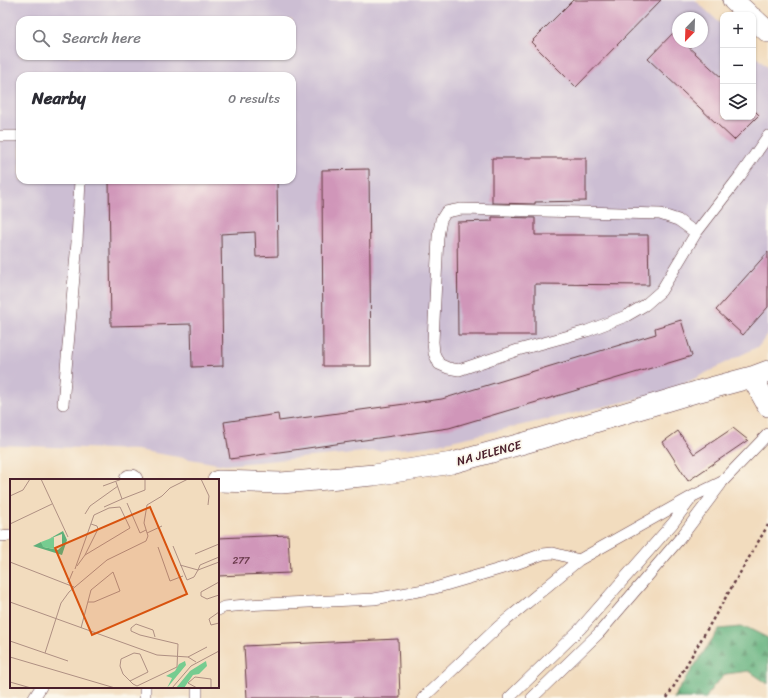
<!DOCTYPE html>
<html lang="en">
<head>
<meta charset="utf-8">
<style>
  body { margin:0; font-family:Sriracha,sans-serif; background:#f7f7f7; color:#2b2b33 }
  .controls { position:absolute; right:12px; top:12px; display:grid; overflow:hidden; border-radius:8px; box-shadow:0 1px 3px #0004 }
  .controls button { width:36px; height:36px; display:grid; place-items:center; padding:0; border:0; border-bottom:1px solid #e1e1e2; background:#fff; color:#2b2b33; font:20px sans-serif }
  .compass { position:absolute; left:672px; top:12px; width:36px; height:36px; border-radius:50%; background:#fff; box-shadow:0 1px 3px #0004; rotate:203deg }
  .list { margin:0; padding:0; list-style:none }
  h2 { display:flex; justify-content:space-between; align-items:center; height:52px; margin:0; padding:0 16px; font-size:17px }
  h2 small { font-size:13px; font-weight:400; color:#7c7c81 }
  .icon { flex:none; width:22px; height:22px; fill:none; stroke:currentColor; stroke-width:2; stroke-linecap:round; stroke-linejoin:round }
  .map { position:relative; flex:none; width:768px; height:698px; overflow:hidden }
  .search { position:absolute; background:#fff; box-shadow:0 1px 3px #0004; left:16px; top:16px; width:280px; height:44px; display:flex; align-items:center; gap:10px; box-sizing:border-box; padding:0 14px; border-radius:12px; color:#7c7c81; font-size:15px }
  .panel { position:absolute; background:#fff; box-shadow:0 1px 3px #0004; left:16px; top:72px; width:280px; height:112px; border-radius:12px }
  .map>svg:first-child { display:block }
</style>
</head>
<body>
<div class="map">
<svg width="768" height="698" viewBox="0 0 768 698">
  <defs>
    <pattern id="forest-firs" width="22" height="20" patternUnits="userSpaceOnUse"><rect width="22" height="20" fill="#60b07a"/><path d="M5 1l3.5 6h-7zM16 11l3.5 6h-7z" fill="#518f64"/></pattern>
  </defs>
  <rect width="100%" height="100%" fill="#fbf7ec"/>
  <filter id="ink" filterUnits="userSpaceOnUse"><feTurbulence type="fractalNoise" baseFrequency=".025" numOctaves="2"/><feDisplacementMap in="SourceGraphic" scale="8" xChannelSelector="R" yChannelSelector="G"/><feConvolveMatrix kernelMatrix="1 2 1 2 8 2 1 2 1" color-interpolation-filters="sRGB"/></filter>
  <filter id="wash" filterUnits="userSpaceOnUse"><feTurbulence type="fractalNoise" baseFrequency=".012" numOctaves="4" result="noise"/><feDisplacementMap in="SourceGraphic" scale="16" xChannelSelector="R" yChannelSelector="G"/><feGaussianBlur stdDeviation="0.9" result="paint"/><feColorMatrix in="noise" values="0 0 0 0 0 0 0 0 0 0 0 0 0 0 0 0 0 1.4 0 .05"/><feComposite in="paint" operator="in"/></filter>
  <g filter="url(#wash)">
    <rect width="100%" height="100%" fill="#f2dcbe"/>
    <path fill="#ccbed3" fill-rule="evenodd" d="M0 0H695L723 26V117H753V54L768 68V334L759 346 668 392 429 446 225 465 137 450 0 445ZM678 18H702V42H678ZM20 20H292V56H20ZM20 76H292V180H20Z"/>
    <path fill="url(#forest-firs)" stroke="#556852" d="M740 627 748 628 768 638V684L749 671 726 674 712 688 706 698H673L719 629Z"/>
    <g id="blocks">
      <path fill="#d096b9" d="M573 0H661L576 87 531 42Z
        M673 33 678 38V42H683L723 79V117H753V109L759 115 734 140 648 59Z
        M492 158H586V201L535 202V204L492 203Z
        M369 169 371 366H323L322 170Z
        M109 180H277L278 256 256 257 255 232 221 234 223 366 192 367 191 324 111 326Z
        M492 217 535 218V235H648L649 285 535 284V335H458L457 222 492 221Z
        M768 252V307L743 335 716 310Z
        M681 320 692 356 449 428 230 459 224 422 278 414 279 421 442 399 656 334 655 328Z
        M733 428 748 440 688 481 663 442 678 431 694 454Z
        M288 535 290 573 218 576V538Z
        M398 639 400 698H247L244 646Z"/>
    </g>
  </g>
  <g filter="url(#ink)">
    <use href="#blocks" fill-opacity="0" stroke="#633b41" stroke-width="1"/>
    <g fill="none" stroke-linecap="round" stroke-linejoin="round">
      <defs>
        <path id="lane" d="M0 136H20
          M696 233 678 220 660 214 461 209 446 212 441 220 438 237 433 342 434 353 439 364 448 368 459 370 518 350 587 331 626 316 645 305 661 291 696 233 740 176 768 136
          M63 404 77 242 80 180
          M0 536 11 535
          M218 610 224 607 246 605 374 599 435 588 510 566 543 554 553 553 579 560
          M145 687V698
          M197 687V698
          M34 698 41 687
          M423 698 498 627 579 560 693 496 722 482 768 434
          M509 698 580 629 673 523 690 500
          M532 698 599 633 682 536 721 484"/>
        <path id="street" d="M733 0 749 15
          M753 18 768 32
          M752 377 768 406
          M130 480H132
          M218 481 281 483 374 475 452 463 528 442 696 392 752 377 768 371"/>
      </defs>
      <use href="#lane" stroke="#633b41" stroke-width="12"/>
      <use href="#street" stroke="#633b41" stroke-width="22"/>
      <path stroke="#633b41" stroke-width="2.5" stroke-dasharray="3 3" stroke-linecap="butt" d="M667 698 768 525"/>
      <use href="#lane" stroke="#fff" stroke-width="11"/>
      <use href="#street" stroke="#fff" stroke-width="21"/>
    </g>
  </g>
  <g text-anchor="middle" dominant-baseline="central" stroke-width="3.5" stroke-linejoin="round" paint-order="stroke">
    <g font-size="10" fill="#6c3d4e">
      <text x="241" y="561">277</text>
    </g>
    <g font-size="12" fill="#4a1f2b" stroke="#fbf7ec">
      <text transform="translate(489 453) rotate(-15)">NA JELENCE</text>
    </g>
  </g>
  <g transform="translate(10 479)">
    <rect width="209" height="209" fill="#f2dcbe"/>
    <path d="M175 182 176 186 157 209 162 199 156 197 165 192 169 185ZM196 182 197 187 189 195 183 196 174 209H166L180 192Z" fill="#76cc90"/>
    <path d="M53 52 57 61 52 76 23 67 31 63 34 68 48 71 52 67V55L39 60Z" fill="#60b07a"/>
    <path d="M44 58V70L33 68 31 63Z" fill="#76cc90"/>
    <path fill="none" stroke="#af9083" stroke-width="1" d="M31 0 58 58M191 0 199 17 198 26M93 7 112 0M0 17 13 11 20 0M112 20 135 11V0M117 24 130 54 136 51M94 28 112 20 106 3M75 35 80 27 108 7M0 45 42 25M137 54 152 47M163 67 177 101 184 98 188 91 209 83M148 68 160 102 173 97M185 75 209 65M0 83 64 108M170 86 188 91 190 86 209 78M67 87 75 76 88 50 87 47 81 45M65 90 84 36 99 29 110 28 120 49 75 76M209 103 191 113V117L197 120 209 116M58 104 63 92M0 123 147 176 178 178 186 183M209 133 199 140 201 146 209 144M71 149 81 111 103 93 110 112 84 123H78M0 162 58 182M35 174 51 124 59 113 97 81 136 62 138 57 134 44 137 26 152 17 160 9 178 0M0 178 105 209M178 178 197 168M120 202 138 193 130 175 124 174 111 180 110 187 113 195 123 205 127 207 167 188 168 165 130 156 121 152V149L126 145 143 151 145 158M0 203 21 209M162 209 181 187 209 172M187 209 178 204 185 198 201 200V209"/>
    <path fill="#d8530f" fill-opacity="0.15" stroke="#d8530f" stroke-width="2" d="M140 28 177 115 82 156 45 69Z"/>
    <rect width="209" height="209" fill="none" stroke="#4a1f2b" stroke-width="2"/>
  </g>
</svg>
<div class="controls">
<button>+</button>
<button>−</button>
<button><svg class="icon" aria-label="layers" viewBox="0 0 24 24"><path d="M12 4l9 5-9 5-9-5zM3 14l9 5 9-5"/></svg></button>
</div>
<svg class="compass" viewBox="-18 -18 36 36"><path d="M0-13l5 13h-10z" fill="#e53935"/><path d="M0 13l5-13h-10z" fill="#7c7c81"/></svg>
<div class="search"><svg class="icon" aria-label="search" viewBox="0 0 24 24"><circle cx="10" cy="10" r="6"/><path d="M15 15l6 6"/></svg>Search here</div>
<section class="panel">
<h2>Nearby<small>0 results</small></h2>
<ul class="list">
</ul>
</section>
</div>
</body>
</html>
